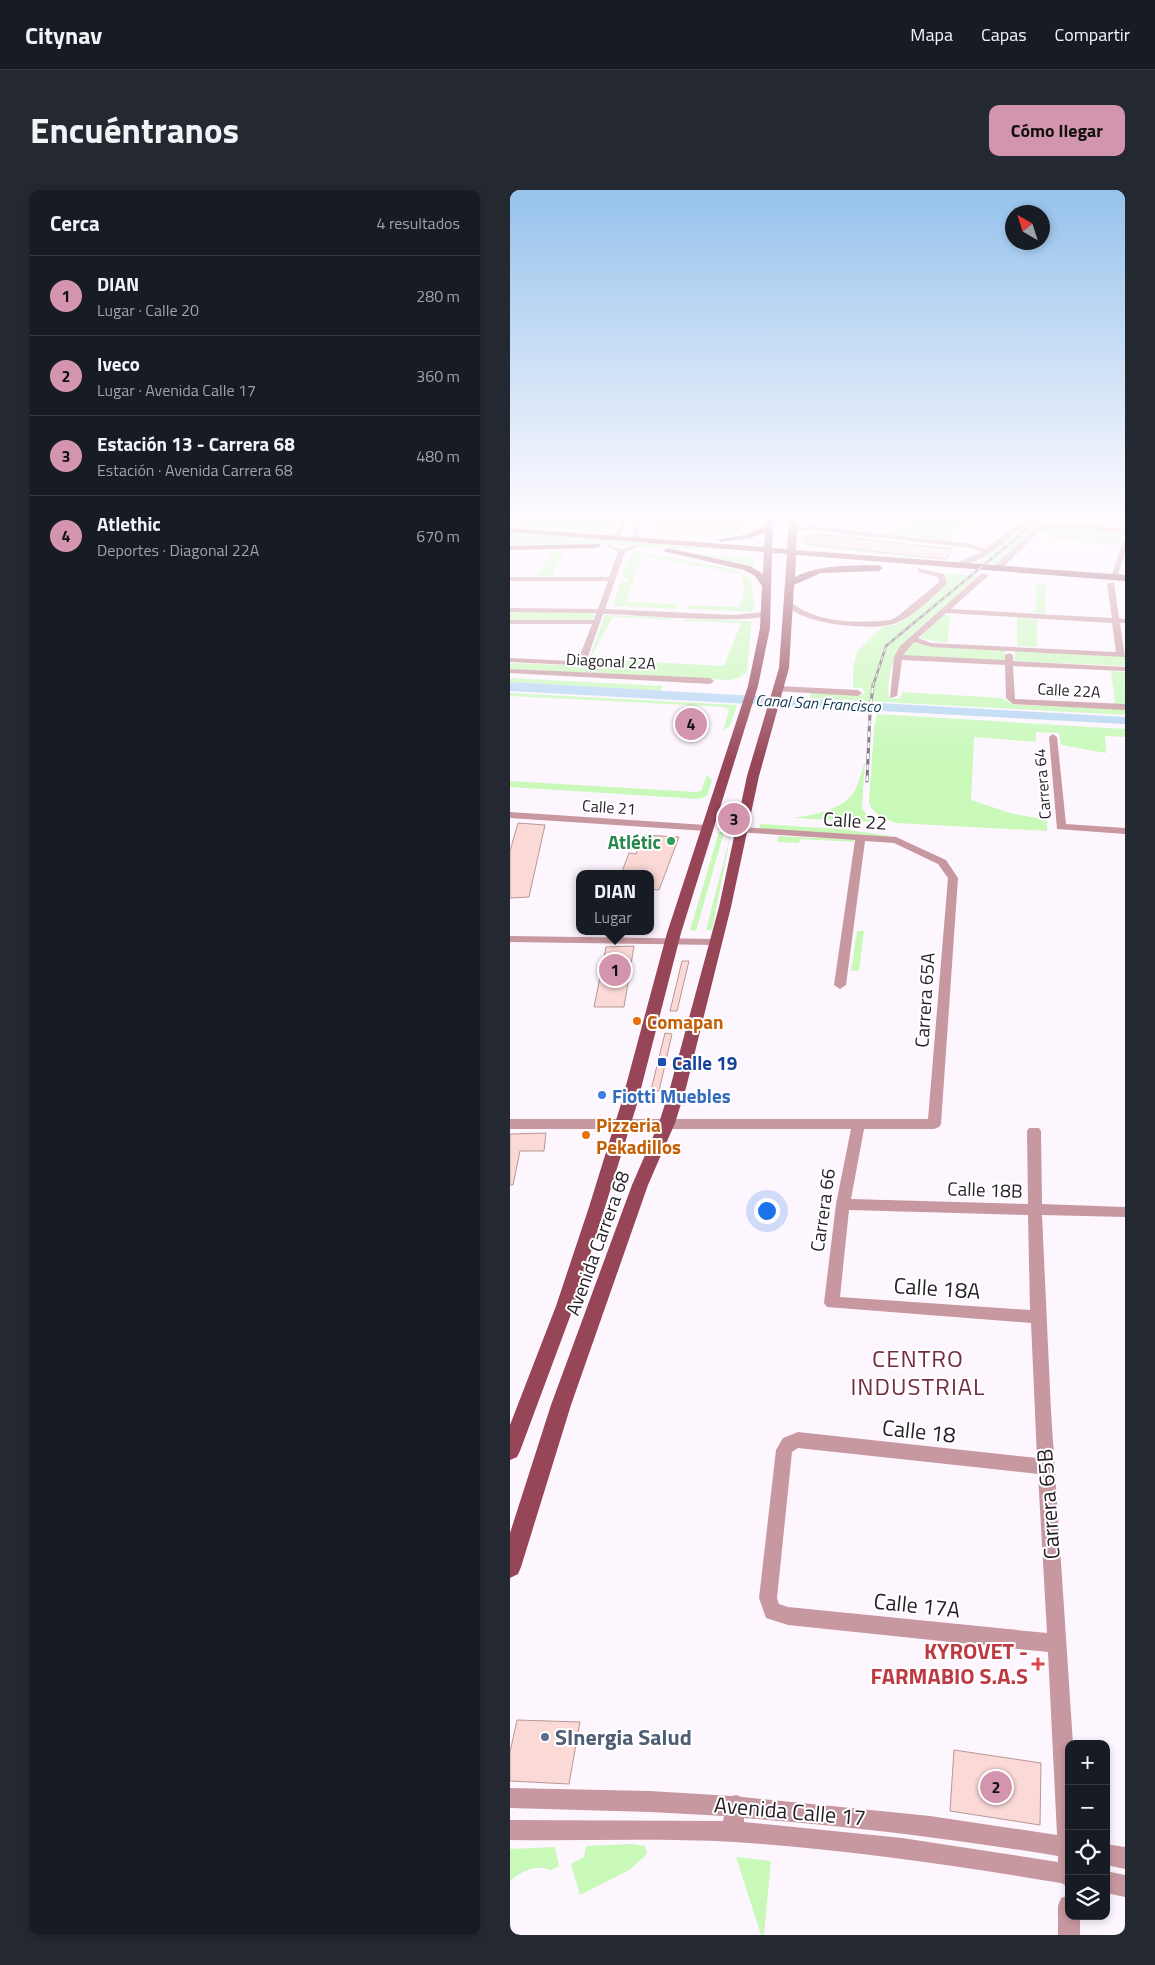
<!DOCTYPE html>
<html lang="es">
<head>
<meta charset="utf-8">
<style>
  body { margin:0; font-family:"Titillium Web",sans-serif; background:#242831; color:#f1f3f6 }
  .controls { position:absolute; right:15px; bottom:15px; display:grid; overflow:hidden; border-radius:10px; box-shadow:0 2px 8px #0003 }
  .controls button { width:45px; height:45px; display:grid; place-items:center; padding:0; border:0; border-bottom:1px solid #363941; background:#171b24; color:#f1f3f6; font:25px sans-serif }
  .compass { position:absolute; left:495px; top:15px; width:45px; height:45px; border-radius:50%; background:#171b24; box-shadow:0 2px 8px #0003; rotate:321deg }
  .you { position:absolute; left:256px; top:1020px; width:18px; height:18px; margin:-12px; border:4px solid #fff; border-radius:50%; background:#1a73e8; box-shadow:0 0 0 8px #1a73e833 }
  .badge { display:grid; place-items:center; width:32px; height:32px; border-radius:50%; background:#d394ad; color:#111; font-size:16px; font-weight:700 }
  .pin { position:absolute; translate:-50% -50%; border:2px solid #fff; box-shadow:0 1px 5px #0006 }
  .popup { position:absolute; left:66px; top:680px; width:78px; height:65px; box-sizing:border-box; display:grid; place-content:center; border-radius:10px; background:#171b24; filter:drop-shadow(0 1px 4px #0005); font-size:16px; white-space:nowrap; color:#9ea1a6 }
  .popup b { font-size:19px; color:#f1f3f6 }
  .popup::after { content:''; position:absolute; left:50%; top:100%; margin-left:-10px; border:10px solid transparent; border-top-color:#171b24 }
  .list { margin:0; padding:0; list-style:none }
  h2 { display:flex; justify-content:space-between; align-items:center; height:65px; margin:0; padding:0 20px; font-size:21px }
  h2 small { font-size:16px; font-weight:400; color:#9ea1a6 }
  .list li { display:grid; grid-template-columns:32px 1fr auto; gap:15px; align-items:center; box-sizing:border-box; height:80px; padding:0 20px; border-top:1px solid #363941 }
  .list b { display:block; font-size:19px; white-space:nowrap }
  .list p { margin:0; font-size:16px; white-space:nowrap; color:#9ea1a6 }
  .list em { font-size:16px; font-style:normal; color:#9ea1a6 }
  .icon { flex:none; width:28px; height:28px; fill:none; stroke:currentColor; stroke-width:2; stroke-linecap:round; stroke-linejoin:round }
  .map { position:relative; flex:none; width:615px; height:1745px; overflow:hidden; border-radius:10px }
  header { display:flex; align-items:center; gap:30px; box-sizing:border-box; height:70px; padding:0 25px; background:#171b24; border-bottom:1px solid #363941 }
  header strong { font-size:24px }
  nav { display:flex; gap:28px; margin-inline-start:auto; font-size:18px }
  .intro { display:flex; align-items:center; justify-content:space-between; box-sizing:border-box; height:120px; padding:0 30px }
  h1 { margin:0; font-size:35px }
  .button { padding:12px 22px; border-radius:10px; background:#d394ad; color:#111; font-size:18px; font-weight:700 }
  main { display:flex; gap:30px; padding:0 30px }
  aside { flex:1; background:#171b24; border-radius:10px; box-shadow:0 2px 8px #0003 }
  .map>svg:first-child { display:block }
</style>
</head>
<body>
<header>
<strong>Citynav</strong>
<nav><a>Mapa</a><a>Capas</a><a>Compartir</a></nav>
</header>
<div class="intro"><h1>Encuéntranos</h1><a class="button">Cómo llegar</a></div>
<main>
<aside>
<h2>Cerca<small>4 resultados</small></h2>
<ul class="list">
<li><span class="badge">1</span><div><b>DIAN</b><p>Lugar · Calle 20</p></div><em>280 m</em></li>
<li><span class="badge">2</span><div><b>Iveco</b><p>Lugar · Avenida Calle 17</p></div><em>360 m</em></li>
<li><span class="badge">3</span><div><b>Estación 13 - Carrera 68</b><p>Estación · Avenida Carrera 68</p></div><em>480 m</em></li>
<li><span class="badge">4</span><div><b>Atlethic</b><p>Deportes · Diagonal 22A</p></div><em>670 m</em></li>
</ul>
</aside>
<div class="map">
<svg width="615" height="1745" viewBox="0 0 615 1745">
  <rect width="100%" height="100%" fill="#fef6ff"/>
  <path fill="#c8f9b9" d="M9 330H106L102 343 5 336Z
    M231 330 233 344 225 346 151 345 152 340H161V342L224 341V339H230Z
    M406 330H457L439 343 442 344V352L379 343V341L388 342Z
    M519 330H535L485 374 468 373Z
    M549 337 609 343 612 345 609 356 528 346 537 340Z
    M0 341 191 357 189 360 84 354 0 357Z
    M292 343 299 344 297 354 434 369H414L299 357 293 355Z
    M54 360 42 386H28L42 361Z
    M122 361 225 379 241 390 245 417 242 422 177 419 178 415 229 417C234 404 238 396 229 384L132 366 116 412 168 414 166 419 103 416 111 391 118 392 119 388 112 387Z
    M164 362 244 368 245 379 242 378Z
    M428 383 470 386 394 452C383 467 376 490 379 508L390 509 392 502 492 508 503 514 513 515 615 519V525L300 508 301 503 349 505 355 503 352 498H343V479L347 462 372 437 385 435 392 431 427 404 437 393 434 386Z
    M527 394 536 395 535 424 525 423Z
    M0 421 85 422 82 431H0Z
    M433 424 441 425 437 453 412 449 410 446Z
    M95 425 161 428 160 430 103 427 80 469 214 476 231 433 173 431 174 429 242 431 237 482 228 488 219 490 0 479V473L83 476 84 473H78Z
    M507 428 527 429V457L507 456Z
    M403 452 417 456 495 460V471L392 465Z
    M505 460 615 466V476L505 471Z
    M601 481 615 482V514H605Z
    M0 488 153 496 150 501 0 492Z
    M0 503 227 515 220 536 213 541 219 520 214 517 0 506Z
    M367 524 615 539V547L595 546 596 563 551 555 549 543 526 542V552L464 547 461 610 500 623 537 630V641L386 633C374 629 363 625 359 612L364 538Z
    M355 572 352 619 364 632 283 628C302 625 333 620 344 602 349 593 351 582 355 572Z
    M197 585 202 590 197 606 189 609 0 597V591L186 602 191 601Z
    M250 634 331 639 389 647 249 639Z
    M209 642H214L186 741 180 740Z
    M221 643 202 740H196Z
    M269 646 344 650V652L290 649 289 653 267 652Z
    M347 741H354L349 781H341Z
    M121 1654 135 1656 137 1664 121 1679 70 1705 61 1674 74 1667 76 1656Z
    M45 1657 49 1676 41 1680C26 1674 12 1681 0 1691V1659Z
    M226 1667 261 1671 254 1745H251Z"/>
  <path fill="#b8d7f3" d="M0 492 615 527V534L0 501Z"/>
  <path fill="#fad9d6" stroke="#b79895" d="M151 330H231L230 339H224V341L161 342V340H149Z
    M299 344H305L443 359 437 369H434L296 354Z
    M8 633 35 635 19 707 0 708V661Z
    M133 645 169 647 149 700 140 699V684H111L119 663 126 664Z
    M124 756 114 817H84L96 757Z
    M172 771H179L167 821H160Z
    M155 843 162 844 149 901 141 900Z
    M36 943 34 961H10L3 995H0V944Z
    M7 1530 70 1532 59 1594 0 1591V1562Z
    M444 1560 531 1573 530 1635 440 1621Z"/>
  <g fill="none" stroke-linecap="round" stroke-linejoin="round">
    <path fill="#c898a0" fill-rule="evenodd" d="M111 330H117L111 345 96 349V347L106 343Z
      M125 330H131L128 343 132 351H128L122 343Z
      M512 330H519C499 351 475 370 447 378H444V374L472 362 461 358 302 340 290 341 283 344 280 342 286 338 302 336 462 354 476 359Z
      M531 333H535V336L553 333 615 339V343L553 337 530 341 489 381H483V377Z
      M615 351V363L607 388 600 390 612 353Z
      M98 355 112 359 124 355 127 357 115 362 95 419 223 425 255 422 259 424C242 436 122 424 93 424L76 472 62 475 0 472V468L62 471 69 468 82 434H0V430H84L86 423 0 422V418L88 419 98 391H0V387H99L108 362 98 357Z
      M408 378 434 384 437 393C426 405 401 428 386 433 361 442 293 434 275 415L282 413C309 434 348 433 381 430L388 426 429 392 428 387 408 382Z
      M472 383 479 385 441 419 602 428 597 394 604 392 609 428 615 429V433H610L615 467 421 457 404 452 393 465 495 470V465L499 463 503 465V471L615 477V481L503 476 505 509 615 514V520L503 514 496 508 495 475 392 470 387 506 380 508 384 467 390 456ZM436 423 602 433 606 462 421 453 408 448Z
      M0 479 200 488 204 491 200 494 0 483Z
      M269 496 348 500 352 503 348 506 266 501V497Z
      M543 544 547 547 556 634 615 638V644L547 639 539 547Z
      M0 622 196 635 201 638 196 641 0 628Z
      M231 637 386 647 436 670 448 688 431 934 429 937 424 939H354L341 1009 518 1014 517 941 519 938H529L531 941 532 1014 615 1017V1027L532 1025 541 1221 563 1554H559V1697L551 1693C443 1675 334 1659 224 1652 149 1648 75 1651 0 1650V1630L213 1631 214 1626 140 1622 0 1618V1598L140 1601 222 1606 226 1605 232 1607 420 1626 547 1645 538 1462 278 1435 256 1428 249 1408 266 1260 273 1248 288 1242 527 1268 521 1133 317 1117 314 1113 326 1014 341 939H0V929H418L438 688 428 674 384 653 355 651 336 795 330 799 324 795 345 650 227 642V638ZM339 1020 518 1025 520 1120 330 1107ZM288 1258 528 1284 537 1443 278 1417 269 1414 267 1408 282 1262ZM234 1628C339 1636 444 1649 548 1666V1672L392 1648 234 1632Z
      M0 746 206 749 212 752 206 755 0 752Z
      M596 1654 615 1657V1679L596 1675Z
      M596 1681 615 1685V1707L596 1703Z
      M559 1705V1726H570V1745H548V1716L551 1708Z"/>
    <path fill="#964657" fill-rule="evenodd" d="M255 330H263L262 358 277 359 279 330H287L286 360 615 385V391L286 365 285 387C311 374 340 376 369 375L373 378 369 381 311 383 284 395 279 478 249 586 221 717 176 898 165 933 138 995 61 1215 11 1377 8 1384 0 1388V1343L41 1215 122 995 149 933 160 898 209 717 237 586 269 478 277 364 262 363 260 438 248 496 171 743 127 914 95 1017 64 1116 10 1261 7 1267 0 1270V1235L46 1116 79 1017 111 914 157 743 238 496 250 438 252 396 245 386 234 380 153 361 157 358 240 376 253 384 254 362 0 342V338L254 357 255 342 241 348 211 352 207 350 239 344 255 335Z
      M90 354 91 356 87 358 0 360V356Z"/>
    <defs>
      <path id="rail-far1" d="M363 496 376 456 528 330"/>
      <path id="rail" d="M357 591 360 522 363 495"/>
    </defs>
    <use href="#rail-far1" stroke="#7d767e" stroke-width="2.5"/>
    <use href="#rail" stroke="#7d767e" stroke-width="3"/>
    <use href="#rail-far1" stroke="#fff" stroke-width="1" stroke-dasharray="4.5" stroke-linecap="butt"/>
    <use href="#rail" stroke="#fff" stroke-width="2" stroke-dasharray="5.5" stroke-linecap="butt"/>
  </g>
  <linearGradient id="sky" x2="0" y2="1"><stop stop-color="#95c2ec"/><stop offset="0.57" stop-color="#fffbff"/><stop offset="1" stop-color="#fffbff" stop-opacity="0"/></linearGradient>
  <rect width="615" height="574" fill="url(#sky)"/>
  <circle fill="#2e9e5b" stroke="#fff" stroke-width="2" cx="161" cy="651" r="5"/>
  <g fill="#e8710a" stroke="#fff" stroke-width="2">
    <circle cx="127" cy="831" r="5"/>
    <circle cx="76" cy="945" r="5"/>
  </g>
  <rect fill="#1a4fb4" stroke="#fff" stroke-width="2" x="147" y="867" width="10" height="10" rx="2.5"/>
  <circle fill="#3f7fe0" stroke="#fff" stroke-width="2" cx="92" cy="905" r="5"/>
  <path fill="#e0444e" stroke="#fff" stroke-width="2" d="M525.5 1466.5h5v5h5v5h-5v5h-5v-5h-5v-5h5z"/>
  <circle fill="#5c6f8a" stroke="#fff" stroke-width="2" cx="35" cy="1547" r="5"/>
  <g text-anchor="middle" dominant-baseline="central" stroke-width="4" stroke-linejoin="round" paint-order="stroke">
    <g font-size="16" fill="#261f27" stroke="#fff">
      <text transform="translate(101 471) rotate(3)">Diagonal 22A</text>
      <text transform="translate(559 500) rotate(3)">Calle 22A</text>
      <text transform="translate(532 594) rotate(-95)">Carrera 64</text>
      <text transform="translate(99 617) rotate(4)">Calle 21</text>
    </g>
    <g font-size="16" font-style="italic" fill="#143752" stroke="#fff">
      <text transform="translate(308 513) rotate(3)">Canal San Francisco</text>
    </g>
    <g font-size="19" fill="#261f27" stroke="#fff">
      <text transform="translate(345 630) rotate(4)">Calle 22</text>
      <text transform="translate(414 810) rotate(-86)">Carrera 65A</text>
      <text transform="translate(475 999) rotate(2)">Calle 18B</text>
      <text transform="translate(312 1020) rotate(-82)">Carrera 66</text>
      <text transform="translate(87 1053) rotate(-70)">Avenida Carrera 68</text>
    </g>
    <g font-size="19" font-weight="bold" fill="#27864d" stroke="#fff" text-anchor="end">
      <text x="151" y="651">Atlétic</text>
    </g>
    <g font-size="19" font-weight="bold" fill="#c56008" stroke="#fff" text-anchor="start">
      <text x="137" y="831">Comapan</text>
      <text x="86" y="934">Pizzeria<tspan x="86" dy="22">Pekadillos</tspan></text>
    </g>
    <g font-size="19" font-weight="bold" fill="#164399" stroke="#fff" text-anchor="start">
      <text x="162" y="872">Calle 19</text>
    </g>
    <g font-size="19" font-weight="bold" fill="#366cbe" stroke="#fff" text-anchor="start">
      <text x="102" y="905">Fiotti Muebles</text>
    </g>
    <g font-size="22" fill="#261f27" stroke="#fff">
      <text transform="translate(427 1098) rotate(4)">Calle 18A</text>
      <text transform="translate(409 1241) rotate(6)">Calle 18</text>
      <text transform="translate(538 1314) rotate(-94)">Carrera 65B</text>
      <text transform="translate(407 1415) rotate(6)">Calle 17A</text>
      <text transform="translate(280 1621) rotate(5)">Avenida Calle 17</text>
    </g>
    <g font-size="22" font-weight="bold" fill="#be3a42" stroke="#fff" text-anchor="end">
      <text x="518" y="1461">KYROVET -<tspan x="518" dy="25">FARMABIO S.A.S</tspan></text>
    </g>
    <g font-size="22" font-weight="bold" fill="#4e5e75" stroke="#fff" text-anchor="start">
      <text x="45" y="1547">SInergia Salud</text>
    </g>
    <g font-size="24" letter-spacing="1" fill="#732d3f" stroke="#fff">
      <text x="408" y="1168">CENTRO<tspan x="408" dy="28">INDUSTRIAL</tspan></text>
    </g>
  </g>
</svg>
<div class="controls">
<button>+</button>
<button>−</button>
<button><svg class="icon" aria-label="locate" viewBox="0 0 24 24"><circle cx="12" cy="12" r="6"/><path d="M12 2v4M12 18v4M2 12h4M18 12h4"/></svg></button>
<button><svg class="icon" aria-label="layers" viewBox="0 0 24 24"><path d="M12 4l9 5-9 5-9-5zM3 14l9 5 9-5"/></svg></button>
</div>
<svg class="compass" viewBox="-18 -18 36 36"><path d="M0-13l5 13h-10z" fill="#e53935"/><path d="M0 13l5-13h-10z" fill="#9ea1a6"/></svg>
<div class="you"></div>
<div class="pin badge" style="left:105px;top:780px">1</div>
<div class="popup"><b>DIAN</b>Lugar</div>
<div class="pin badge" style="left:486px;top:1597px">2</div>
<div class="pin badge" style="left:224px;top:629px">3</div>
<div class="pin badge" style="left:181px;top:534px">4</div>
</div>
</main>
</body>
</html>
